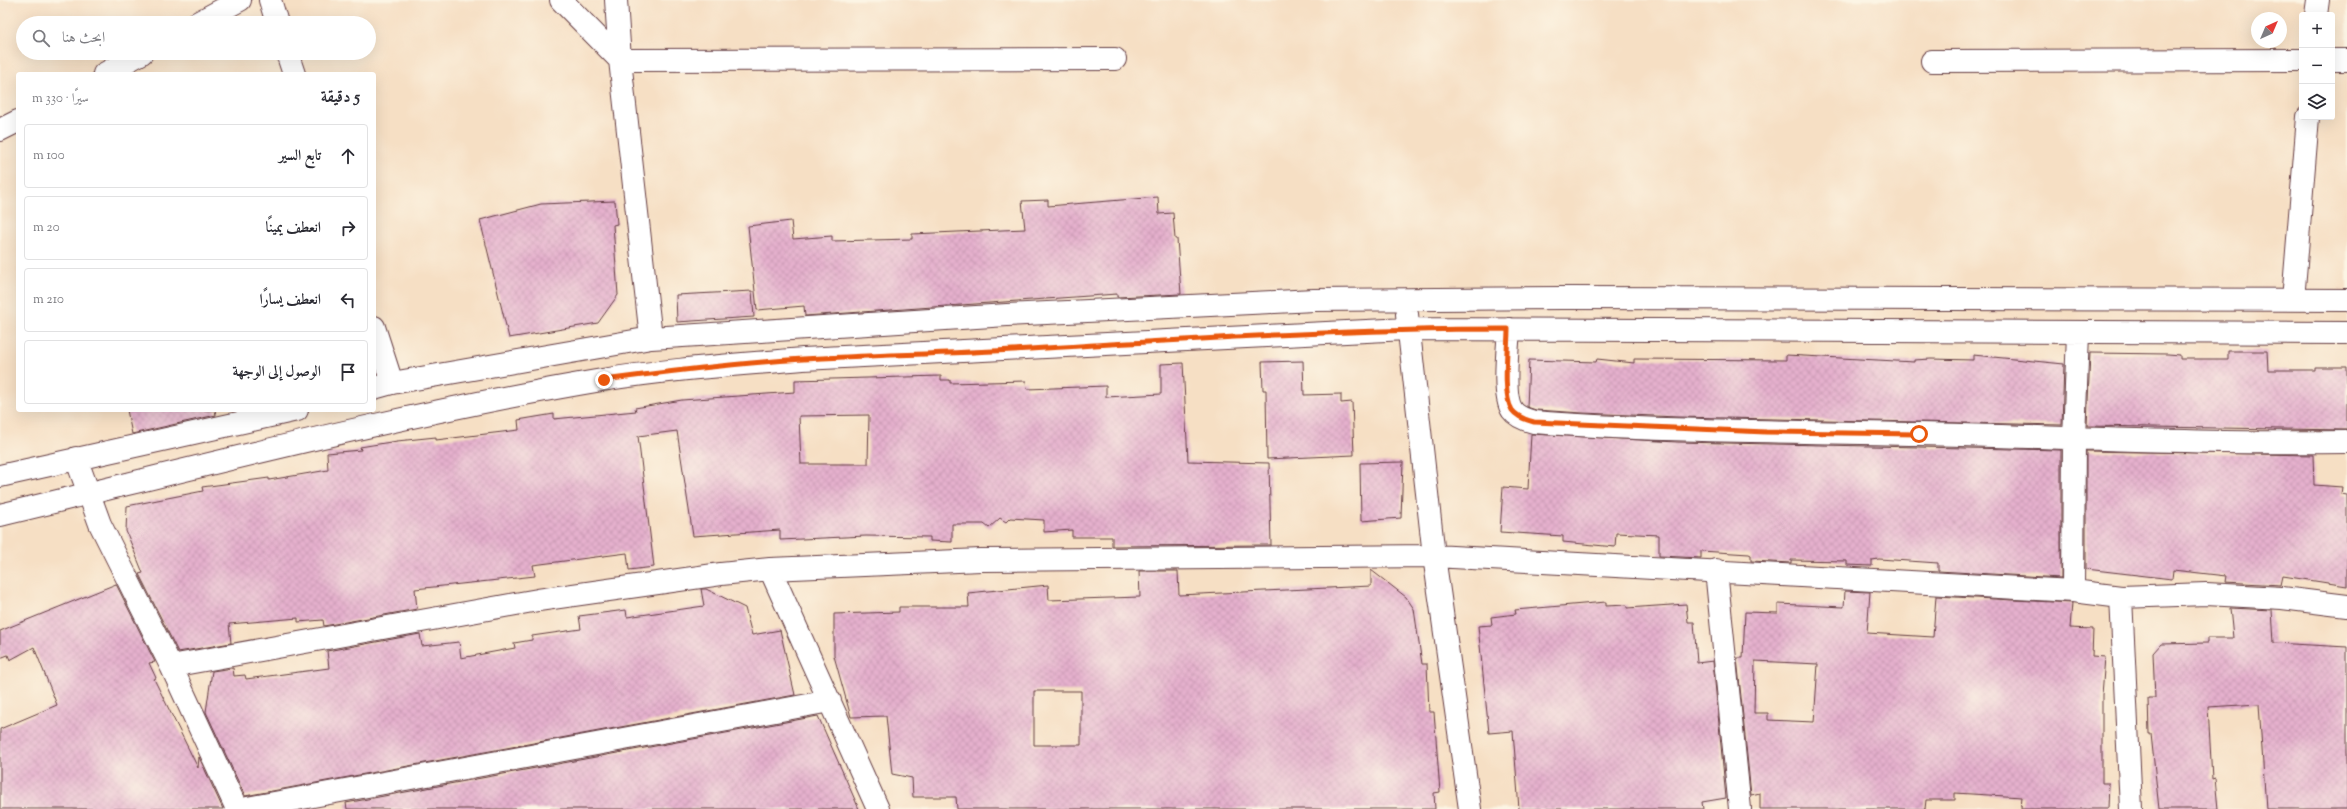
<!DOCTYPE html>
<html lang="ar">
<head>
<meta charset="utf-8">
<style>
  body { margin:0; font-family:"Sorts Mill Goudy",Amiri,serif; background:#f2f2f3; color:#2b2b33; direction:rtl }
  .controls { position:absolute; right:12px; top:12px; display:grid; overflow:hidden; border-radius:4px; box-shadow:0 4px 16px #0002 }
  .controls button { width:36px; height:36px; display:grid; place-items:center; padding:0; border:0; border-bottom:1px solid #e1e1e2; background:#fff; color:#2b2b33; font:20px sans-serif }
  .compass { position:absolute; left:2251px; top:12px; width:36px; height:36px; border-radius:50%; background:#fff; box-shadow:0 4px 16px #0002; rotate:44deg }
  .stop { position:absolute; width:12px; height:12px; margin:-9px; border:3px solid #ea580c; border-radius:50%; background:#fff }
  .stop.end { background:#ea580c; border-color:#fff; box-shadow:0 1px 4px #0008 }
  .list { margin:0; padding:0; list-style:none }
  h2 { display:flex; justify-content:space-between; align-items:center; height:52px; margin:0; padding:0 16px; font-size:17px }
  h2 small { font-size:13px; font-weight:400; color:#7c7c81 }
  .list li { display:grid; grid-template-columns:26px 1fr auto; gap:12px; align-items:center; box-sizing:border-box; height:64px; margin:0 8px 8px; padding:0 8px; border:1px solid #e1e1e2; border-radius:4px }
  .list b { display:block; font-size:15px; white-space:nowrap }
  .list em { font-size:13px; font-style:normal; color:#7c7c81 }
  .icon { flex:none; width:22px; height:22px; fill:none; stroke:currentColor; stroke-width:2; stroke-linecap:round; stroke-linejoin:round }
  .map { position:relative; flex:none; width:2347px; height:809px; overflow:hidden; direction:ltr }
  .search { position:absolute; background:#fff; box-shadow:0 4px 16px #0002; left:16px; top:16px; width:360px; height:44px; display:flex; align-items:center; gap:10px; box-sizing:border-box; padding:0 14px; border-radius:22px; color:#7c7c81; font-size:15px }
  .panel { position:absolute; background:#fff; box-shadow:0 4px 16px #0002; left:16px; top:72px; width:360px; height:340px; border-radius:4px; direction:rtl }
  .map>svg:first-child { display:block }
</style>
</head>
<body>
<div class="map">
<svg width="2347" height="809" viewBox="0 0 2347 809">
  <defs>
    <pattern id="building-cross-hatch" width="8" height="8" patternUnits="userSpaceOnUse"><rect width="8" height="8" fill="#e5b0cd"/><path d="M0 0l8 8M0 8l8-8" fill="none" stroke="#c697b0"/></pattern>
  </defs>
  <rect width="100%" height="100%" fill="#fcf5e5"/>
  <filter id="ink" filterUnits="userSpaceOnUse"><feTurbulence type="fractalNoise" baseFrequency=".025" numOctaves="2"/><feDisplacementMap in="SourceGraphic" scale="8" xChannelSelector="R" yChannelSelector="G"/><feConvolveMatrix kernelMatrix="1 2 1 2 8 2 1 2 1" color-interpolation-filters="sRGB"/></filter>
  <filter id="wash" filterUnits="userSpaceOnUse"><feTurbulence type="fractalNoise" baseFrequency=".012" numOctaves="4" result="noise"/><feDisplacementMap in="SourceGraphic" scale="16" xChannelSelector="R" yChannelSelector="G"/><feGaussianBlur stdDeviation="0.9" result="paint"/><feColorMatrix in="noise" values="0 0 0 0 0 0 0 0 0 0 0 0 0 0 0 0 0 1.4 0 .05"/><feComposite in="paint" operator="in"/></filter>
  <g filter="url(#wash)">
    <rect width="100%" height="100%" fill="#f6dfc4"/>
    <g id="blocks">
      <path fill="url(#building-cross-hatch)" fill-rule="evenodd" d="M1158 197 1159 214 1173 213 1175 239H1177L1181 294 1117 297V294L805 316 804 306 757 310 748 226 791 221 793 239 832 236V241L912 239V234L1025 229 1022 201 1048 200V206Z
        M615 201 617 224 613 225 618 295 598 323 509 338 480 220 541 204Z
        M752 291 754 317 677 322 676 295Z
        M2228 351H2267L2268 370H2315V367H2347V430L2087 426 2090 353 2168 354 2180 355V359H2228Z
        M1786 355 1914 362V360L1931 359 1973 360V355L2064 364 2062 425 1678 417 1582 413 1536 410 1527 407 1529 360 1596 362 1597 359 1634 363V359L1786 360Z
        M1303 361 1304 395 1341 394V403L1352 402 1354 455 1267 459 1266 390H1263L1262 362Z
        M1183 363 1188 461 1269 463 1271 545 1112 546V537H1072V530L1044 532V520L1010 518 1006 522 1000 518 989 528 984 524H952V542L930 541V537L866 536 780 540V530L693 536 677 431 638 436 654 567 629 570 627 553 533 565 535 576 415 589 417 609 324 626 323 620 298 622V618L229 624 231 643 178 652 139 574 143 573 126 531 127 506 203 491 202 487 269 478V480L328 470 327 453 361 450 360 447 397 441 436 437V440L519 430 518 420 554 414V419L636 411 635 408 682 400 795 392V380L941 376V380H950V383L1026 381 1027 389 1106 386V397L1161 394V364ZM869 415 868 464H801L799 416Z
        M127 410H215L216 415 132 434Z
        M1531 434 1677 442 2061 450V578L1938 571V563L1879 559 1872 560V566L1847 565V561L1791 560V563L1751 561V555L1749 554 1701 551V558L1659 556V535L1616 533 1615 547 1563 542V536L1500 532 1503 487 1528 489Z
        M2086 451 2313 455 2314 485 2342 487 2341 494 2347 495V586L2283 576 2281 585 2225 582 2226 576 2173 570 2172 579 2086 569Z
        M1403 462 1401 518 1361 521 1360 463Z
        M1371 570 1406 597 1414 609 1422 664H1427L1429 712H1434L1440 792 1434 793 1435 809H957L956 797H913L912 778 892 774 886 716 851 717 834 656V614L899 612V607H969L968 593 1048 585 1049 600 1140 597 1139 571H1178L1179 595 1371 586ZM1034 691H1081V745H1034Z
        M116 584 155 662 149 663 156 678 154 679 198 768 199 757 223 809H0V729L57 705 34 647 10 660 8 655 0 658V631Z
        M701 589H706L745 608 752 635 780 630 795 695 245 796 206 712 212 671 233 668 234 676 245 675 246 679 329 668 327 651 420 634 422 646 459 642 461 658 515 648 514 643 532 640V636L581 629 579 616 626 610 627 617 704 606Z
        M1845 591 1870 592 1867 633 1933 637 1936 596 2072 603 2070 628 2093 629 2092 656 2105 657 2102 695V783H2109L2108 809H2021L2022 797 1955 793V800H1926L1925 809H1760V793L1751 795 1737 658H1743L1745 612 1778 613V604L1844 607ZM1755 661 1818 664 1814 722 1768 720V713H1754Z
        M1606 602V606L1627 605V608L1686 604 1688 622H1694L1697 663 1713 661 1726 798 1702 802 1703 809H1519L1513 731 1489 733 1478 626 1492 625 1491 617 1516 614 1515 610Z
        M2230 608 2272 610 2274 643 2347 647V809H2266L2259 704 2208 707 2212 779 2215 778 2218 809H2159L2151 734H2149L2148 698H2155L2153 653 2161 644 2207 643V638H2233Z
        M818 716 859 809H347L346 803Z"/>
    </g>
  </g>
  <g filter="url(#ink)">
    <use href="#blocks" fill-opacity="0" stroke="#643c42" stroke-width="1"/>
    <g fill="none" stroke-linecap="round" stroke-linejoin="round">
      <defs>
        <path id="minor" d="M270 0 277 23
          M561 0 620 60 1115 59
          M616 0 620 60 651 338
          M2316 15 2318 0
          M197 23 240 0
          M287 53 294 74
          M2332 60H2347
          M1932 61 2302 60
          M104 74 142 53
          M0 130 18 121
          M2293 300 2308 117
          M1407 314 1434 556 1470 809
          M374 327 392 383
          M1509 329C1508 347 1502 395 1512 410 1517 417 1526 420 1534 422 1661 432 1790 431 1918 434 2061 437 2204 444 2347 442
          M374 388 392 383 651 338 1007 315 1314 300 1564 298 2347 300
          M76 458 100 524 171 666 237 809
          M0 476 297 410
          M0 515C200 467 400 414 602 380 669 369 736 365 803 359L1407 329 2347 333
          M770 569 878 809
          M1716 570 1740 809
          M2073 591 2074 439 2078 333
          M2121 597 2131 809
          M171 666 538 600 721 574 770 569 981 560 1434 556 2073 591 2121 597 2206 594 2282 598 2347 606
          M242 809 830 701"/>
      </defs>
      <use href="#minor" stroke="#643c42" stroke-width="24"/>
      <use href="#minor" stroke="#fff" stroke-width="22"/>
    </g>
  </g>
  <g fill="none" stroke-linecap="round" stroke-linejoin="round" filter="url(#ink)">
    <path stroke="#ea580c" stroke-width="5" d="M604 380C671 371 737 363 803 359 873 355 943 354 1013 350 1178 340 1343 329 1508 329 1508 347 1502 395 1512 410 1517 417 1526 420 1534 422L1766 432 1919 434"/>
  </g>
</svg>
<div class="controls">
<button>+</button>
<button>−</button>
<button><svg class="icon" aria-label="layers" viewBox="0 0 24 24"><path d="M12 4l9 5-9 5-9-5zM3 14l9 5 9-5"/></svg></button>
</div>
<svg class="compass" viewBox="-18 -18 36 36"><path d="M0-13l5 13h-10z" fill="#e53935"/><path d="M0 13l5-13h-10z" fill="#7c7c81"/></svg>
<div class="stop" style="left:1919px;top:434px"></div>
<div class="stop end" style="left:604px;top:380px"></div>
<div class="search"><svg class="icon" aria-label="search" viewBox="0 0 24 24"><circle cx="10" cy="10" r="6"/><path d="M15 15l6 6"/></svg>ابحث هنا</div>
<section class="panel">
<h2>5 دقيقة<small>سيرًا · 330 m</small></h2>
<ul class="list">
<li><svg class="icon" aria-label="ahead" viewBox="0 0 24 24"><path d="M12 20V5M6 11l6-6 6 6"/></svg><div><b>تابع السير</b></div><em>100 m</em></li>
<li><svg class="icon" aria-label="right" viewBox="0 0 24 24"><path d="M7 20v-9h11M14 6l5 5-5 5"/></svg><div><b>انعطف يمينًا</b></div><em>20 m</em></li>
<li><svg class="icon" aria-label="left" viewBox="0 0 24 24"><path d="M17 20v-9H6M10 6l-5 5 5 5"/></svg><div><b>انعطف يسارًا</b></div><em>210 m</em></li>
<li><svg class="icon" aria-label="arrive" viewBox="0 0 24 24"><path d="M6 21V4h12l-3 4 3 4H6"/></svg><div><b>الوصول إلى الوجهة</b></div></li>
</ul>
</section>
</div>
</body>
</html>
